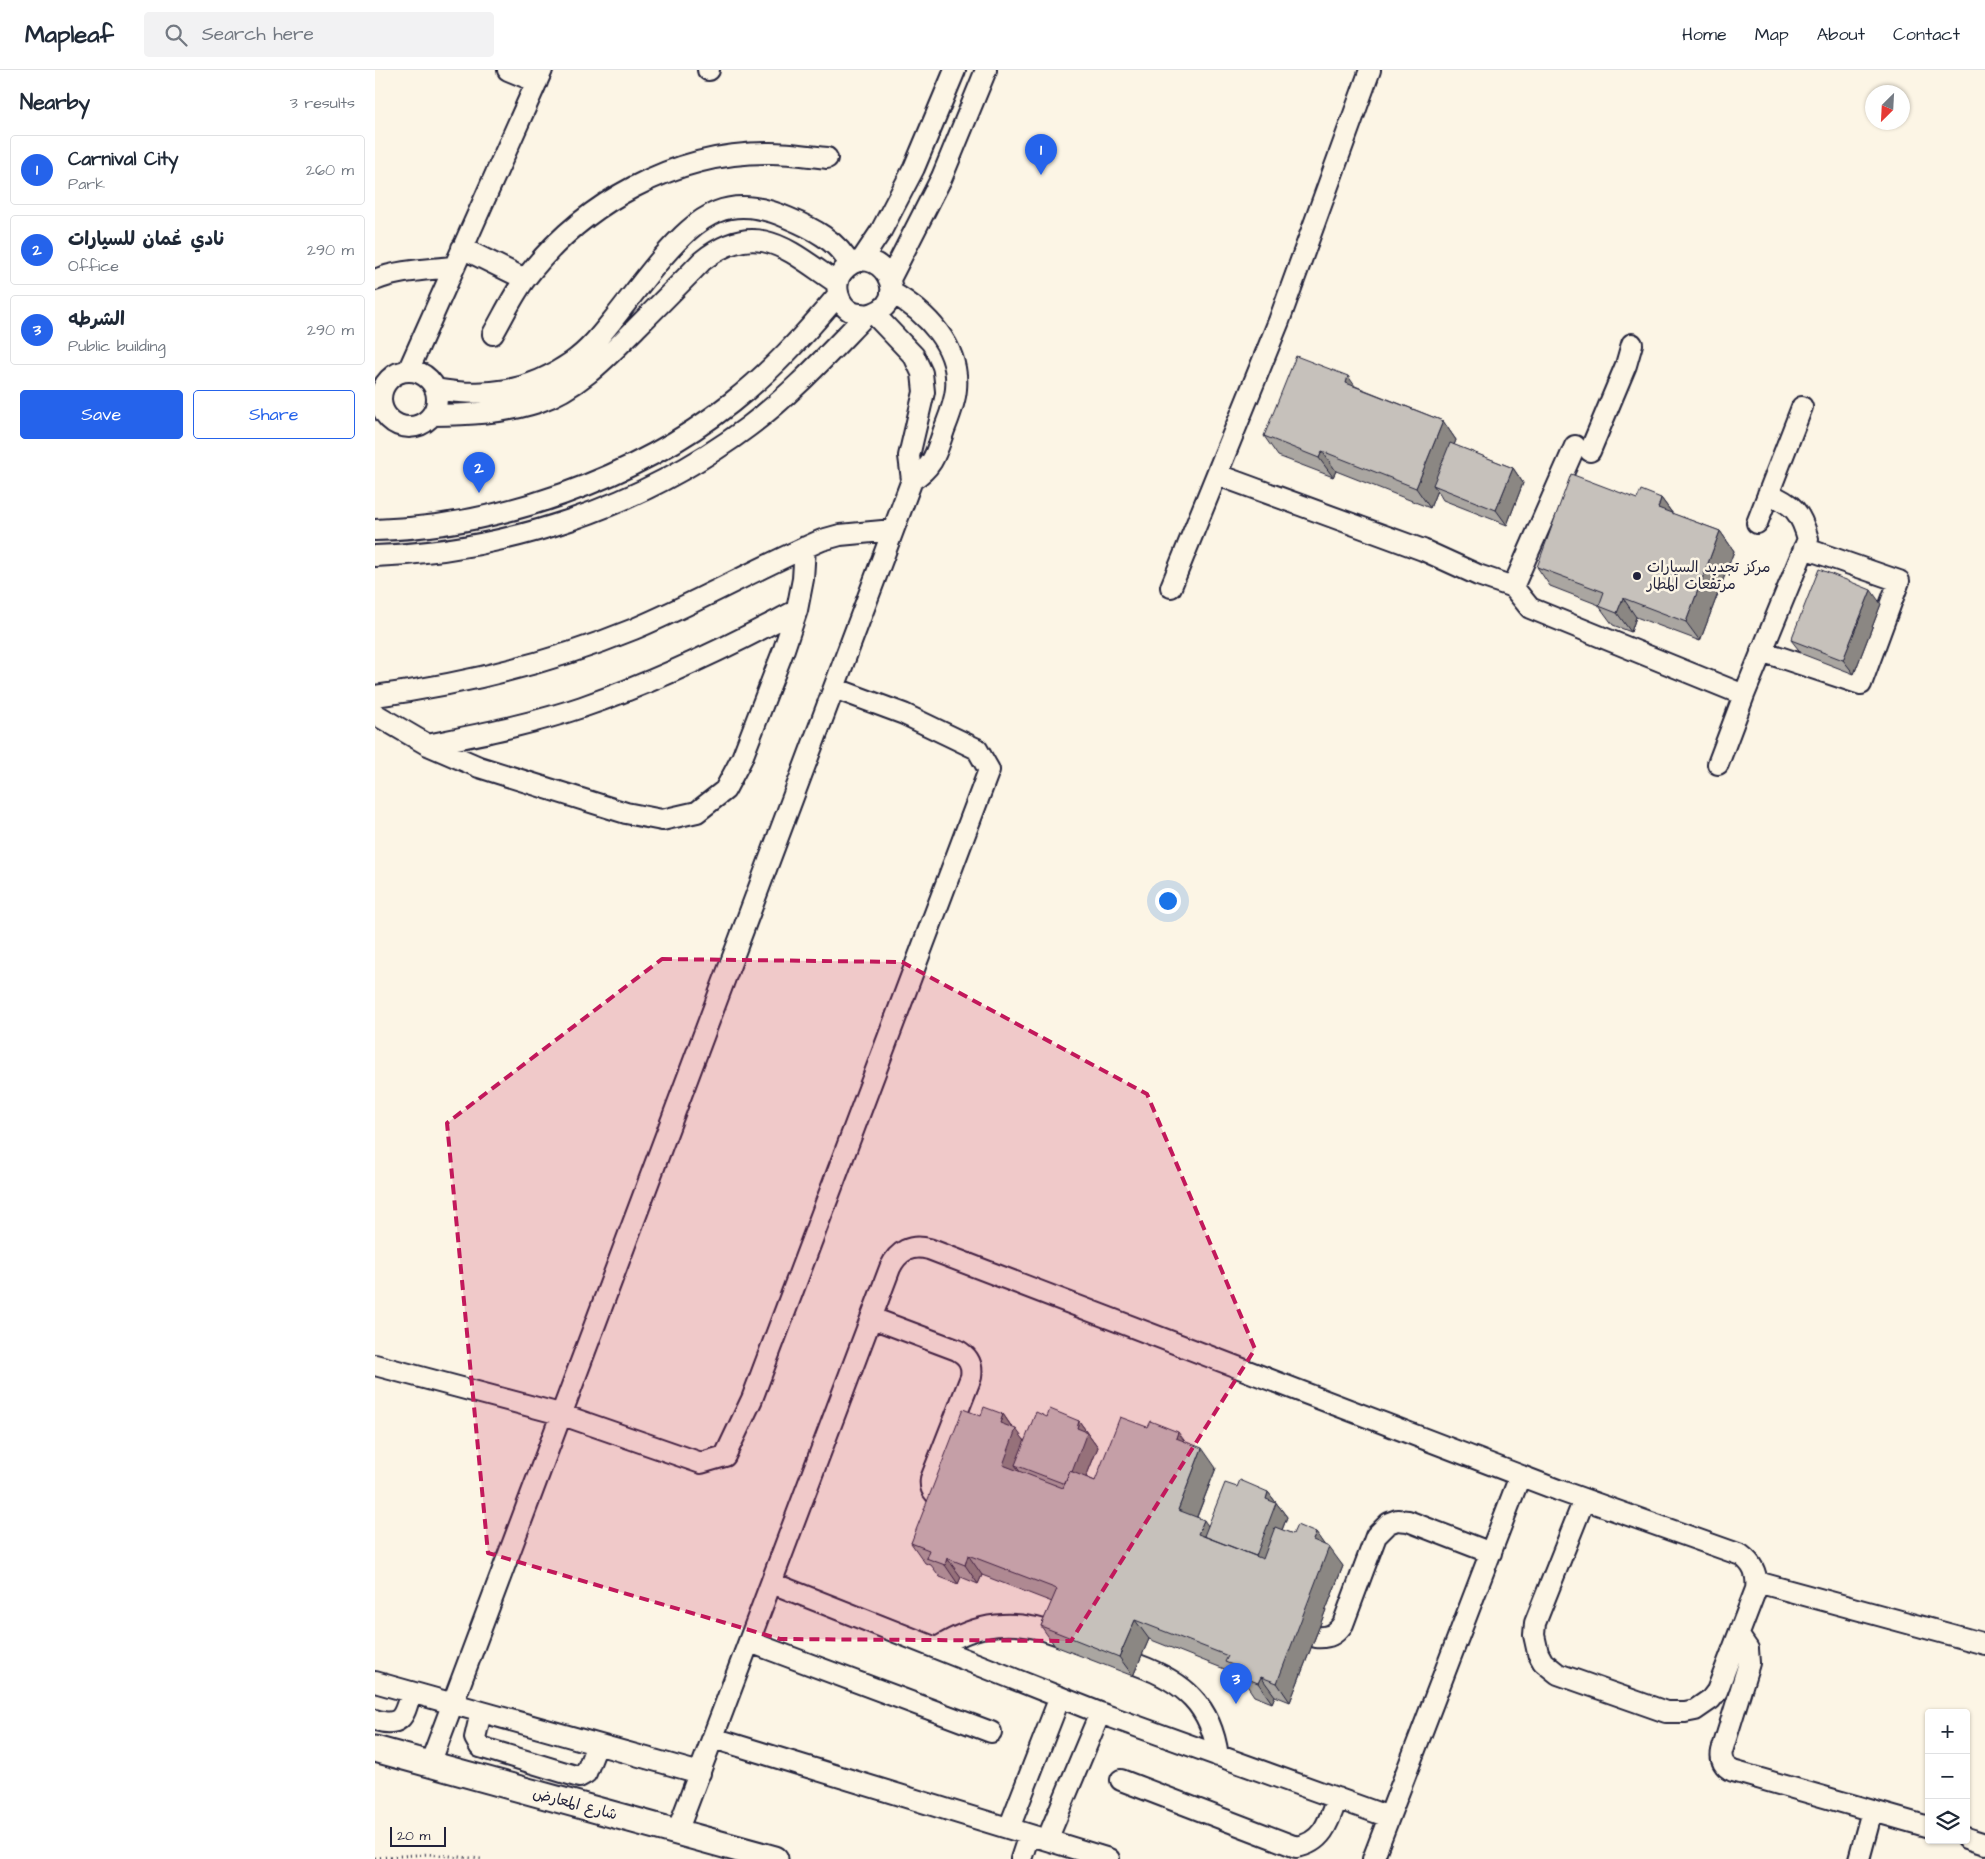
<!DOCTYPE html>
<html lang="en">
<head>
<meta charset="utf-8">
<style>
  body { margin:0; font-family:"Architects Daughter","Playpen Sans Arabic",sans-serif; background:#f2f2f3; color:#1f2937 }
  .controls { position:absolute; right:15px; bottom:15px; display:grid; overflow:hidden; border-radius:5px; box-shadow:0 1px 4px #0004 }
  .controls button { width:45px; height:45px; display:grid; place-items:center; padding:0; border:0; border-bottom:1px solid #e0e1e3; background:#fff; color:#1f2937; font:25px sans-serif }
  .compass { position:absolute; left:1490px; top:15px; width:45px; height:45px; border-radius:50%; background:#fff; box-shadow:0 1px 4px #0004; rotate:204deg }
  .scale { position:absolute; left:15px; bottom:12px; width:56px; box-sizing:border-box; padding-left:5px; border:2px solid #22223b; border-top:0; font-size:14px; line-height:18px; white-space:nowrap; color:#22223b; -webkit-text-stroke:4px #fcf5e5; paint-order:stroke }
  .you { position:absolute; left:792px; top:830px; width:18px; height:18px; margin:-12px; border:4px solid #fff; border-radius:50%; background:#1a73e8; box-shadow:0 0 0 8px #1a73e833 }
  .badge { display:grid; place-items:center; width:32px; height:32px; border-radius:50%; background:#2563eb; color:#fff; font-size:16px; font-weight:700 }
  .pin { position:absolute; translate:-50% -41px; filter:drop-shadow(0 1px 2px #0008) }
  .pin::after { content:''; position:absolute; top:26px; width:18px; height:15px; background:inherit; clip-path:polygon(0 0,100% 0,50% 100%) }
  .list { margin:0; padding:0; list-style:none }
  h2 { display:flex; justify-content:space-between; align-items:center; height:65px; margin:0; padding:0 20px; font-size:21px }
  h2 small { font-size:16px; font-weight:400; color:#747a83 }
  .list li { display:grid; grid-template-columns:32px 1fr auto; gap:15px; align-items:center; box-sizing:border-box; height:70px; margin:0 10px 10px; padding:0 10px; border:1px solid #e0e1e3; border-radius:5px }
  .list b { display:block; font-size:19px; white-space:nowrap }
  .list p { margin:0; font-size:16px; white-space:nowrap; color:#747a83 }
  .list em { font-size:16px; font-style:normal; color:#747a83 }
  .actions { display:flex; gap:10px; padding:15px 20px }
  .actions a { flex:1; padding:11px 0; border:1px solid #2563eb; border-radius:5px; text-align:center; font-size:18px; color:#2563eb }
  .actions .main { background:#2563eb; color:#fff }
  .icon { flex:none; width:28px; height:28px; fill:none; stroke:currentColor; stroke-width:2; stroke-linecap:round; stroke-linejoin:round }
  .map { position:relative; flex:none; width:1610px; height:1789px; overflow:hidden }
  header { display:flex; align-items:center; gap:30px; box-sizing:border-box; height:70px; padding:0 25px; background:#fff; border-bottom:1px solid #e0e1e3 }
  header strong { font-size:24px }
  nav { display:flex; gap:28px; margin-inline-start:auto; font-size:18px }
  .search { width:350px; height:45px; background:#f2f2f3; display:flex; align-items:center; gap:12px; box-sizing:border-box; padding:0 18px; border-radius:5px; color:#747a83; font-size:19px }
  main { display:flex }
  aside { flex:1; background:#fff }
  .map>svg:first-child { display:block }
</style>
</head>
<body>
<header>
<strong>Mapleaf</strong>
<div class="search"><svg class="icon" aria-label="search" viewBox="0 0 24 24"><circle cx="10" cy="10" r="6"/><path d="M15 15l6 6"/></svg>Search here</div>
<nav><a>Home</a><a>Map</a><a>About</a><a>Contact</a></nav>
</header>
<main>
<aside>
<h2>Nearby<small>3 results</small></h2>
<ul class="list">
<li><span class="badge">1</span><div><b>Carnival City</b><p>Park</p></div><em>260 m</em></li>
<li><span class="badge">2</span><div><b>نادي عُمان للسيارات</b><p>Office</p></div><em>290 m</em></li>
<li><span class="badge">3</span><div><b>الشرطه</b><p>Public building</p></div><em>290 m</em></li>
</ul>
<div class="actions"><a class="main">Save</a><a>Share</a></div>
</aside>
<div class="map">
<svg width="1610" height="1789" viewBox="0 0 1610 1789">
  <rect width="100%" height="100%" fill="#fcf5e5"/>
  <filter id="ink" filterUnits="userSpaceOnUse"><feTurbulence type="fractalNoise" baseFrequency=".02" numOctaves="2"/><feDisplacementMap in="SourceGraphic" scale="10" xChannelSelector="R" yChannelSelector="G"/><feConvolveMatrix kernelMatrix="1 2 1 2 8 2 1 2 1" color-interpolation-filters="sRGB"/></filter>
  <g filter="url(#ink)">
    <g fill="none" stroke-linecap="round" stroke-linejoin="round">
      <defs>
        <path id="minor" d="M133 0 162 12
          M333 0H334
          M87 178 150 209
          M486 191 506 161 539 98 580 0
          M515 209 567 107 611 0
          M0 210C24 200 52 200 78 197
          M516 222C551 242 585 276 581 319 580 333 574 347 569 360 561 383 559 396 537 410
          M118 264C129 245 138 225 151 208 208 133 300 82 395 83 414 83 433 86 452 88
          M6 329a28 28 0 1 1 56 0a28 28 0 1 1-56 0Z
          M33 301 167 0
          M60 319C112 328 154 322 197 292 213 281 225 266 237 251 253 231 269 209 286 189 325 144 354 122 413 148 437 158 463 171 475 195
          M57 345C93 345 129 343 163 332 204 318 233 286 263 256 284 235 306 213 327 191 382 147 414 181 462 213
          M1215 381 1251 295 1257 274
          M843 405 1048 480 1103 505 1138 517 1155 538 1369 625 1343 694
          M1382 453 1427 337
          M0 460C123 457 260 409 356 333 396 302 430 264 463 225
          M0 486C133 481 266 437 373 357 416 325 453 284 491 245 545 235 501 164 468 201 457 214 463 237 479 243 482 244 487 244 491 245
          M796 517 904 251 995 0
          M1138 517 1200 376
          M1386 581 1486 614 1524 511 1429 478
          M1369 625 1433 469C1426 443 1418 433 1393 424
          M0 626C89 614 176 593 259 559 323 532 384 497 447 470L465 465 518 460
          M0 644 53 675 104 697 251 743 287 750 322 742 350 720 367 688 409 579 422 540 428 509 430 477
          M53 675C105 664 157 654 207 637 282 611 352 578 422 540
          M497 1248 582 1280C593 1286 598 1294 596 1307L556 1409C554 1422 562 1426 573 1431
          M0 1295 185 1344 326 1393 350 1386 377 1329 614 700 602 679 529 644 459 618
          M1382 1512 1610 1574
          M397 1513 725 1643 1014 1747
          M1364 1566 1373 1579 1374 1593 1347 1681C1345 1690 1349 1697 1358 1701L1554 1757
          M941 1567C954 1568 960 1565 968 1554L1001 1466 1014 1453 1022 1450 1033 1451 1116 1483
          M375 1572 616 1662
          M562 1578C603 1552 639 1548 684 1565
          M763 1595C809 1612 836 1635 843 1686
          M0 1612 325 1703
          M106 1642 100 1668 105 1677 204 1707 211 1703 222 1675
          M0 1650C28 1658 29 1645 36 1622
          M338 1668 734 1789
          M55 1694 537 410 534 386 549 322 547 303 539 286 499 244
          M746 1710 921 1777C948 1773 954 1751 962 1728
          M634 1758 685 1627
          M302 1762 515 1198C523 1181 536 1174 554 1179L1183 1420 1366 1485C1378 1494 1383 1504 1381 1519L1342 1621 1336 1629 1320 1640 1310 1642H1291L1183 1604 1168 1592 1163 1583 1159 1565 1160 1553 1209 1430
          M1591 1768 1610 1774
          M672 1770 725 1643
          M646 1789 654 1765
          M998 1789 1145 1406
          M1484 1789 1497 1741"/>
        <path id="major" d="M0 1679 400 1789"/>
      </defs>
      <use href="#minor" stroke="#22223b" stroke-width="24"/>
      <use href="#major" stroke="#22223b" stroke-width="29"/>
      <path stroke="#22223b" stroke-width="3" stroke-dasharray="1 4" stroke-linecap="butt" d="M0 1788 53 1784 107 1789"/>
      <use href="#minor" stroke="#fcf5e5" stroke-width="20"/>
      <use href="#major" stroke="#fcf5e5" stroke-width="25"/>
    </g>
    <path fill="#aaa6a1" stroke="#22223b" d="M980 316 1068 351 1081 370 1079 375 1138 398 1148 413 1132 455 1068 430 1062 420 1055 438 961 401 958 407 903 386 889 366Z
      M1286 428 1298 444 1345 461 1359 481 1325 571 1261 547 1256 562 1238 555 1224 536V535L1175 516 1162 497 1262 429Z
      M1506 534 1479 604 1427 584 1416 570Z
      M628 1344 637 1357 650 1371 672 1347 704 1351 723 1377 711 1407 720 1411 810 1372 841 1398 822 1447 833 1456 862 1417 893 1422 912 1447 907 1460 918 1464 941 1463 949 1475 968 1496 915 1632 900 1626 897 1633 879 1626 871 1614 864 1612 857 1602 774 1569 758 1606 680 1576 666 1556 677 1532 607 1505 603 1514 586 1507 583 1514 565 1507 556 1495 550 1493 536 1473 606 1346Z"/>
    <path fill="#8b8783" stroke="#22223b" d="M973 306 987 326 971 313Z
      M1068 351 1081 370 1063 417 1058 415 1062 420 1055 438 1041 418Z
      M947 381 961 401 958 407 944 388Z
      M1138 398 1148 413 1132 455 1121 440Z
      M1286 428 1300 447 1283 438Z
      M1345 461 1359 481 1325 571 1311 552Z
      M1496 520 1506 534 1479 604 1468 590Z
      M1248 528 1261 547 1256 562 1242 543Z
      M628 1344 640 1362 641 1359 655 1378 640 1395 646 1403 628 1395 625 1353Z
      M704 1351 723 1377 702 1430 692 1415 702 1358Z
      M803 1362 817 1381 801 1368Z
      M827 1378 841 1398 817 1459 803 1440Z
      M893 1422 912 1447 891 1501 881 1486 891 1429Z
      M829 1450 842 1469 839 1479 823 1464Z
      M941 1463 953 1480 954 1477 968 1496 915 1632 902 1613 938 1470Z
      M593 1485 607 1505 603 1514 590 1495Z
      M572 1488 586 1507 583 1514 570 1495Z
      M760 1550 774 1569 758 1606 744 1587Z
      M886 1607 900 1626 897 1633 883 1613Z"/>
    <path fill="#c6c1bb" stroke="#22223b" d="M921 286 973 306 971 313 1068 351 1041 418 947 381 944 388 889 366Z
      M1075 373 1138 398 1121 440 1058 415Z
      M1196 404 1262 429 1266 420 1286 428 1283 438 1345 461 1311 552 1248 528 1242 543 1224 536 1229 522 1162 497Z
      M1444 499 1496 520 1468 590 1416 570Z
      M609 1337 628 1344 625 1353 641 1359 628 1395 688 1418 695 1401 720 1411 745 1347 772 1357 775 1351 803 1362 801 1368 827 1378 803 1440 829 1450 823 1464 888 1489 900 1457 918 1464 922 1455 941 1463 938 1470 954 1477 902 1613 886 1607 883 1613 865 1606 868 1599 850 1592 853 1586 760 1550 744 1587 666 1556 682 1519 593 1485 590 1495 572 1488 570 1495 551 1488 554 1480 536 1473 588 1339 606 1346Z
      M675 1339 704 1351 702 1358 712 1362 697 1402 695 1401 690 1414 640 1395 661 1342 672 1347Z
      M865 1410 893 1422 891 1429 901 1433 881 1486 829 1466 850 1413 862 1417Z"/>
  </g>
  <path fill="#c2185b" fill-opacity="0.2" stroke="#c2185b" stroke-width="4" stroke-dasharray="10 6" stroke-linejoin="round" d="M287 889 527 892 772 1024 880 1279 696 1571 405 1569 113 1483 72 1053Z"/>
  <circle fill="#22223b" stroke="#fcf5e5" stroke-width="2" cx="1262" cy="506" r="5"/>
  <g text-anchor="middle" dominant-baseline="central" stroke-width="5" stroke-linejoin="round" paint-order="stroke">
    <g font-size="15" fill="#22223b" stroke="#fcf5e5" text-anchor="start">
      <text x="1272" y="497">مركز تجديد السيارات<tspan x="1272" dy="17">مرتفعات المطار</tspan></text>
    </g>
    <g font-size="15" fill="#22223b" stroke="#fcf5e5">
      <text transform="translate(200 1734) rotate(15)">شارع المعارض</text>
    </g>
  </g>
</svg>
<div class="controls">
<button>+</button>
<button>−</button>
<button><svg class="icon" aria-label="layers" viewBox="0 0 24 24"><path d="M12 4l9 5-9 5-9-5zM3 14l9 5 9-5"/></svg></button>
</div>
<svg class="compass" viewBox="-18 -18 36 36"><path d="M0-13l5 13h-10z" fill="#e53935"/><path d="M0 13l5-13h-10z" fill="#747a83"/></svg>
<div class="scale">20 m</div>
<div class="you"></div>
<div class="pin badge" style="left:666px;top:105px">1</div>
<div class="pin badge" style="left:104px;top:423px">2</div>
<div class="pin badge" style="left:861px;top:1634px">3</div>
</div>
</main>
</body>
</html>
